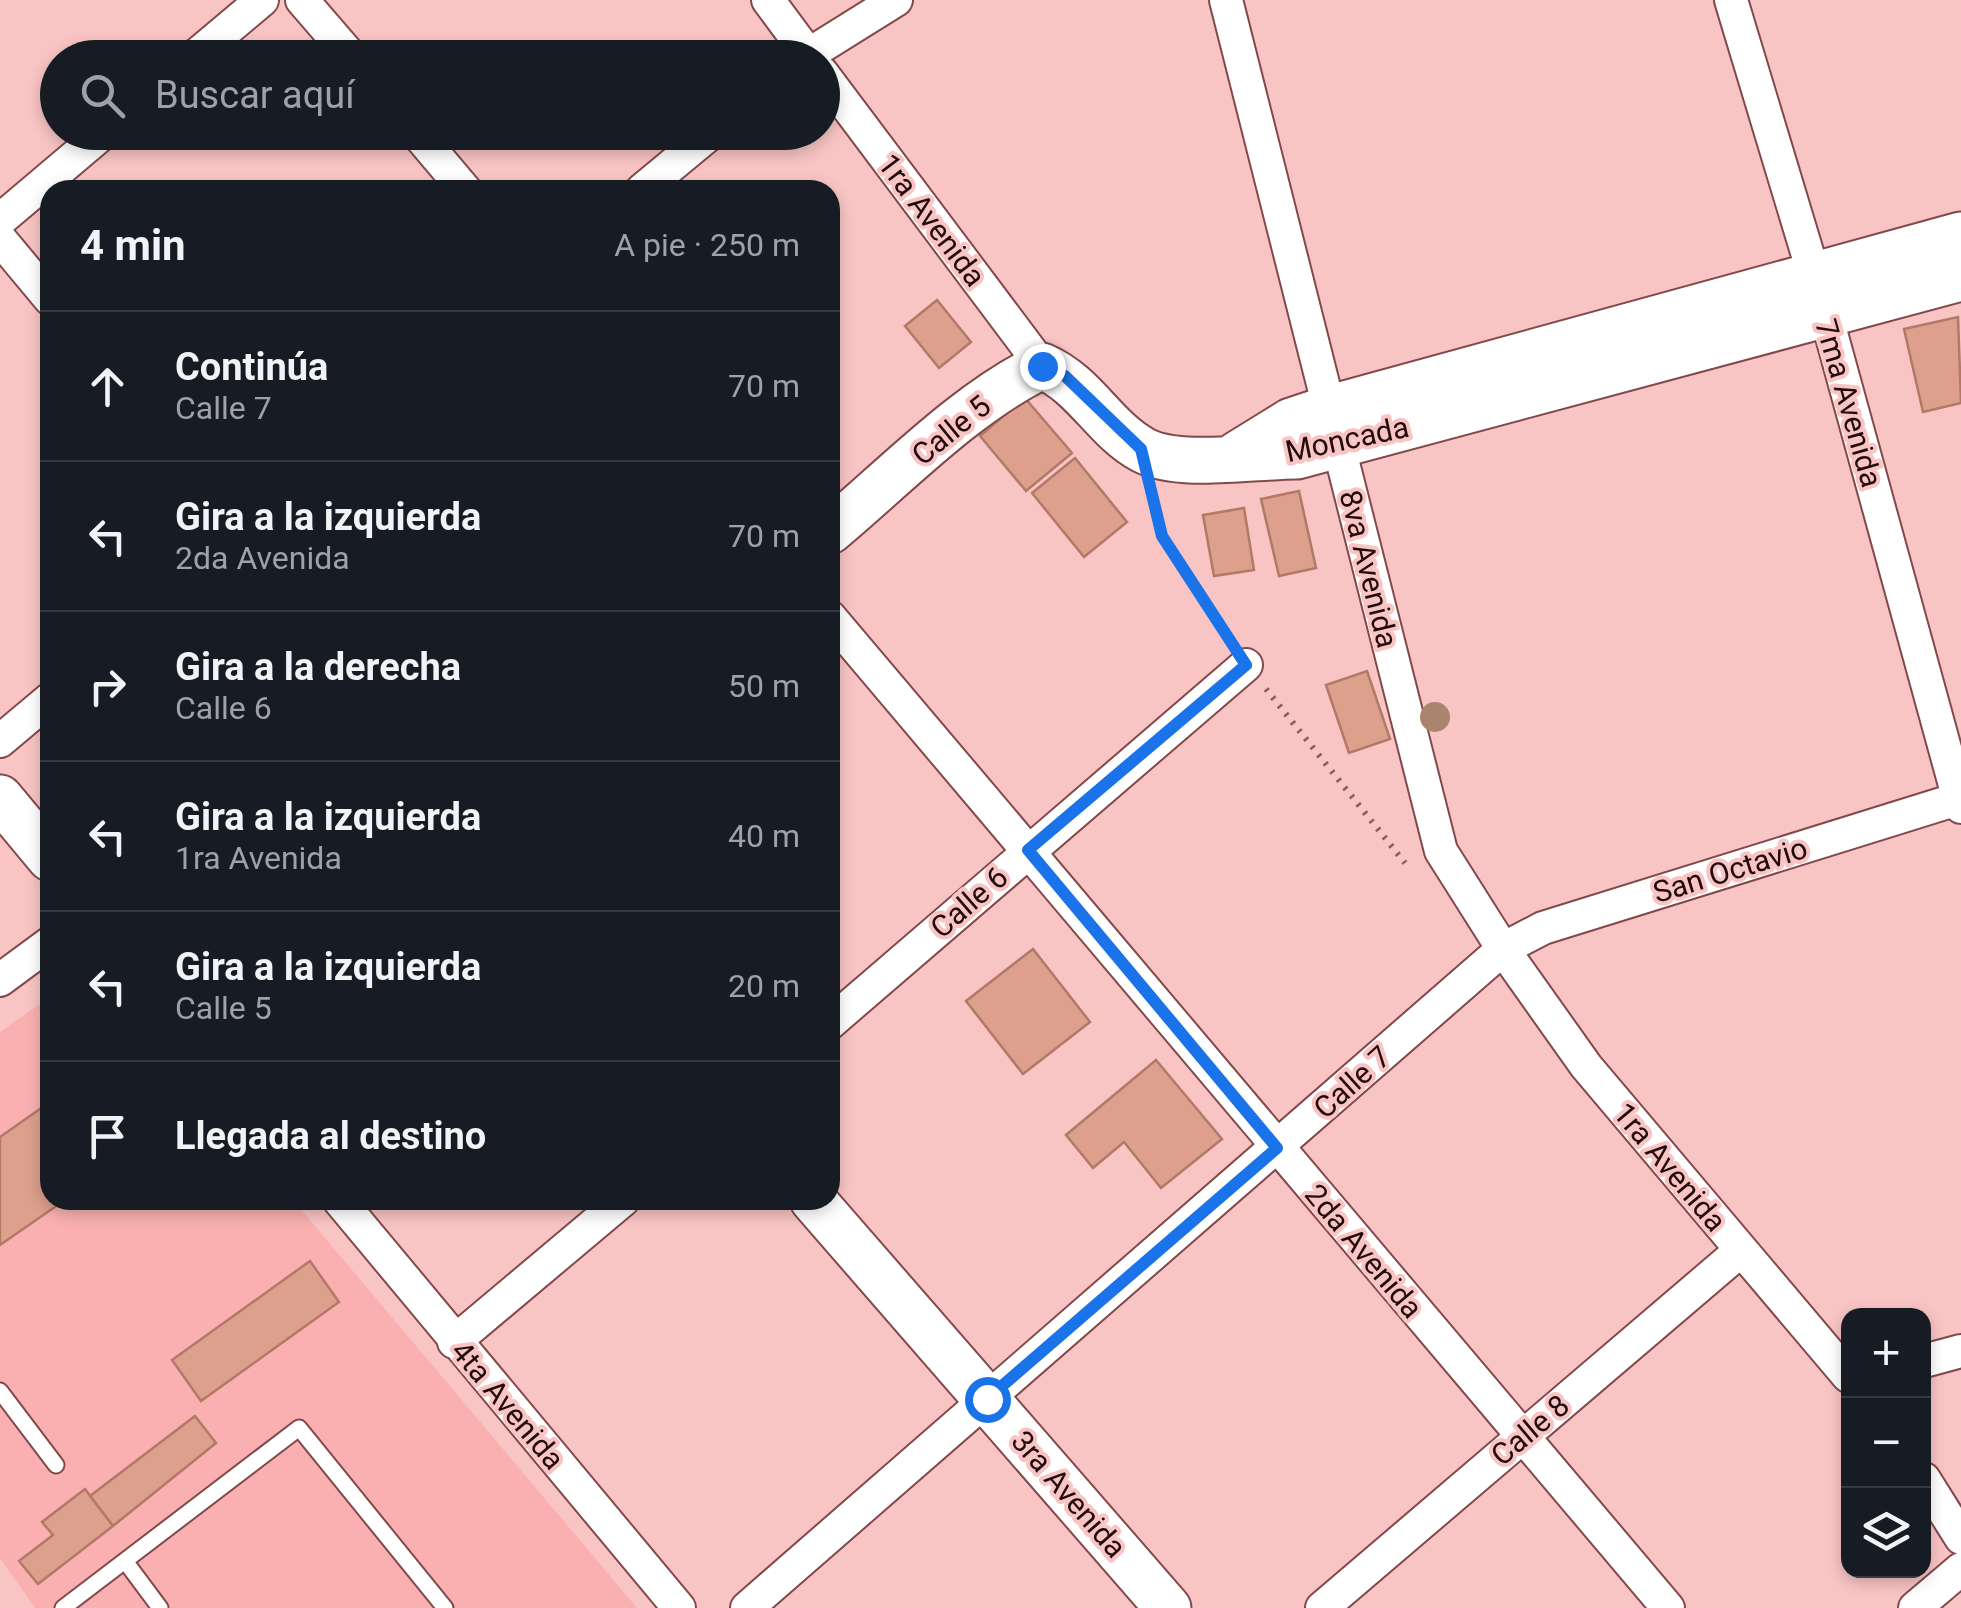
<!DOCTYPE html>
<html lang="es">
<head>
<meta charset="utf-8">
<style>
  body { margin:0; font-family:Roboto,sans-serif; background:#242831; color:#f1f3f6 }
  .controls { position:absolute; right:30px; bottom:30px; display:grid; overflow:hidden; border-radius:20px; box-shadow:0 5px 15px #0003 }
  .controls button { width:90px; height:90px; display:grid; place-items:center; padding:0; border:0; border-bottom:2px solid #363941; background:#171b24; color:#f1f3f6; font:50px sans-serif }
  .stop { position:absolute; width:30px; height:30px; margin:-22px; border:8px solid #1a73e8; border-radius:50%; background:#fff }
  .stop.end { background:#1a73e8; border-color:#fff; box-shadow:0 2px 10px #0008 }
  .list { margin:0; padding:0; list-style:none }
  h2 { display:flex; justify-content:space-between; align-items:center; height:130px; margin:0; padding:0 40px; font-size:42px }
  h2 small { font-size:32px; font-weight:400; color:#9ea1a6 }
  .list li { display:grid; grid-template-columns:65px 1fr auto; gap:30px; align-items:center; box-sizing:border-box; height:150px; padding:0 40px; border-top:2px solid #363941 }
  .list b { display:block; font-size:38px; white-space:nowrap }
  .list p { margin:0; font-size:32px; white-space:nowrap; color:#9ea1a6 }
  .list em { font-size:32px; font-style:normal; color:#9ea1a6 }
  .icon { flex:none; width:55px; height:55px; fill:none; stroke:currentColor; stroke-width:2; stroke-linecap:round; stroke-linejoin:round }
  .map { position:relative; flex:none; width:1961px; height:1608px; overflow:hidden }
  .search { position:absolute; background:#171b24; box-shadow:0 5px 15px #0003; left:40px; top:40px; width:800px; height:110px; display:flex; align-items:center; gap:25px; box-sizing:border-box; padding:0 35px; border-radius:55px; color:#9ea1a6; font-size:38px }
  .panel { position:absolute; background:#171b24; box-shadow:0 5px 15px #0003; left:40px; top:180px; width:800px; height:1030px; border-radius:30px }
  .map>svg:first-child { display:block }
</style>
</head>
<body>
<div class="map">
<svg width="1961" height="1608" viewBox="0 0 1961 1608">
  <rect width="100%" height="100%" fill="#f9c4c4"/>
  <path fill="#fab0b1" d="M50 997V1200H293L637 1608H35L0 1558V1032Z"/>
  <path fill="#dca08d" stroke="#b37967" stroke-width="2.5" d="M937 300 971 342 939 368 905 326Z
    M1958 317 1961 403 1923 412 1904 329Z
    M1025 398 1072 453 1026 491 980 436Z
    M1075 458 1127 522 1084 557 1032 493Z
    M1299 491 1316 568 1279 576 1261 499Z
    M1244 508 1254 570 1214 576 1203 515Z
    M1367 671 1390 739 1349 753 1326 685Z
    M1033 949 1090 1022 1023 1074 966 1001Z
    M1156 1060 1222 1139 1161 1188 1124 1142 1093 1168 1066 1135Z
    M50 1102V1200H65L0 1245V1137Z
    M310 1261 339 1302 201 1401 172 1360Z
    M195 1416 216 1443 113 1526 90 1496Z
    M85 1489 113 1526 38 1584 19 1561 53 1535 42 1522Z"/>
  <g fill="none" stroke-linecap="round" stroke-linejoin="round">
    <defs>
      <path id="lane" d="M0 1391 56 1465
        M125 1561 160 1608
        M63 1608 299 1428 445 1608"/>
      <path id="street" d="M302 0 352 58
        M768 0 811 58
        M1226 0 1441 851 1503 949 1586 1066 1848 1376
        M1731 0 1826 315 1961 807
        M193 58 262 0
        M803 58 896 0
        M822 73 1042 366
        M416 132 465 190
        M642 190 712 132
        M0 220 104 132
        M0 239 50 299
        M830 617 1668 1608
        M0 741 50 699
        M0 980 50 943
        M830 1023 1246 665
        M339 1200 679 1608
        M454 1342 623 1200
        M1924 1361 1961 1351
        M1924 1479 1961 1538
        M747 1608 1503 949 1543 928 1961 798
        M1322 1608 1739 1252
        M1915 1608 1961 1569"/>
      <path id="secondary" d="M1236 455 1291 421 1327 409 1961 235
        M830 531C897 475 964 404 1042 366 1085 384 1104 429 1143 450 1178 469 1255 456 1297 456L1961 278
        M0 798 50 858
        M813 1200 1168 1608"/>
    </defs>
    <use href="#lane" stroke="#82494b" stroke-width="19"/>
    <use href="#street" stroke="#82494b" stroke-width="36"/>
    <use href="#secondary" stroke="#82494b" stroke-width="49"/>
    <path stroke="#856061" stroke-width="6" stroke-dasharray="2.5 8" stroke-linecap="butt" d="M1153 497 1162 536 1229 639
      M1266 689 1405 863"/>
    <use href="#lane" stroke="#fff" stroke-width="15"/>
    <use href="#street" stroke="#fff" stroke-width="32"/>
    <use href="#secondary" stroke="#fff" stroke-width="45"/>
  </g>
  <circle fill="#aa846e" cx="1435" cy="717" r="15"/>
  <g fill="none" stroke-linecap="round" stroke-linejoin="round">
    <path stroke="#1a73e8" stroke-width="12" d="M987 1399 1277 1148 1028 850 1246 665 1162 536 1141 449 1065 376 1042 366"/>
  </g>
  <g text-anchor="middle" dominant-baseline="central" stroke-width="8" stroke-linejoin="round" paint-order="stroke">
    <g font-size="30" fill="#210b0c" stroke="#f9c4c4">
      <text transform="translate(932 220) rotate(53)">1ra Avenida</text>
      <text transform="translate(1849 403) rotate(74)">7ma Avenida</text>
      <text transform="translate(951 430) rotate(-39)">Calle 5</text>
      <text transform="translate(1347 439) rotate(-12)">Moncada</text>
      <text transform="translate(1369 569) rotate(76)">8va Avenida</text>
      <text transform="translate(1730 870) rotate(-17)">San Octavio</text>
      <text transform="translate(969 902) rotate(-41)">Calle 6</text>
      <text transform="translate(1352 1082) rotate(-42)">Calle 7</text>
      <text transform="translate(1670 1167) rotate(50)">1ra Avenida</text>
      <text transform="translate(1364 1251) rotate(50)">2da Avenida</text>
      <text transform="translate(508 1405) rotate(50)">4ta Avenida</text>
      <text transform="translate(1530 1430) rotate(-40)">Calle 8</text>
      <text transform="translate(1069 1494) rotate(49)">3ra Avenida</text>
    </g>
  </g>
</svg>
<div class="controls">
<button>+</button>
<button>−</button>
<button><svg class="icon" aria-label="layers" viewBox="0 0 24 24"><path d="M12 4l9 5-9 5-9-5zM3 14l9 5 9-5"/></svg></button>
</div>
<div class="stop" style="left:987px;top:1399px"></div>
<div class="stop end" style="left:1042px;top:366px"></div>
<div class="search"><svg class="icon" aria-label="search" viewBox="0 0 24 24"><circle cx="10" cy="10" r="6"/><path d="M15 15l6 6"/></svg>Buscar aquí</div>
<section class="panel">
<h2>4 min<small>A pie · 250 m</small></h2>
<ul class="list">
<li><svg class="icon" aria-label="ahead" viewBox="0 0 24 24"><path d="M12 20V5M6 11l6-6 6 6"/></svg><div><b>Continúa</b><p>Calle 7</p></div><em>70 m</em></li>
<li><svg class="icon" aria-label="left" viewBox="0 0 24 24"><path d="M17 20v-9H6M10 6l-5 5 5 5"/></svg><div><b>Gira a la izquierda</b><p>2da Avenida</p></div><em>70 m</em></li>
<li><svg class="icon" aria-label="right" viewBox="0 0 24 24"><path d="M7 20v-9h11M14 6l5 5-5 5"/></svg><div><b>Gira a la derecha</b><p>Calle 6</p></div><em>50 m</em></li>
<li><svg class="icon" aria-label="left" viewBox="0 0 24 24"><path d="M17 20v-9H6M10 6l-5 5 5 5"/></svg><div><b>Gira a la izquierda</b><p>1ra Avenida</p></div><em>40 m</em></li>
<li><svg class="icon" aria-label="left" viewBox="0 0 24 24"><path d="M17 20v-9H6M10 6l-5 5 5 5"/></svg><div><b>Gira a la izquierda</b><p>Calle 5</p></div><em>20 m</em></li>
<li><svg class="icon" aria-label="arrive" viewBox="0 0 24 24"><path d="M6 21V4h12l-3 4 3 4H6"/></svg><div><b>Llegada al destino</b></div></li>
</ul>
</section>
</div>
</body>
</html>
